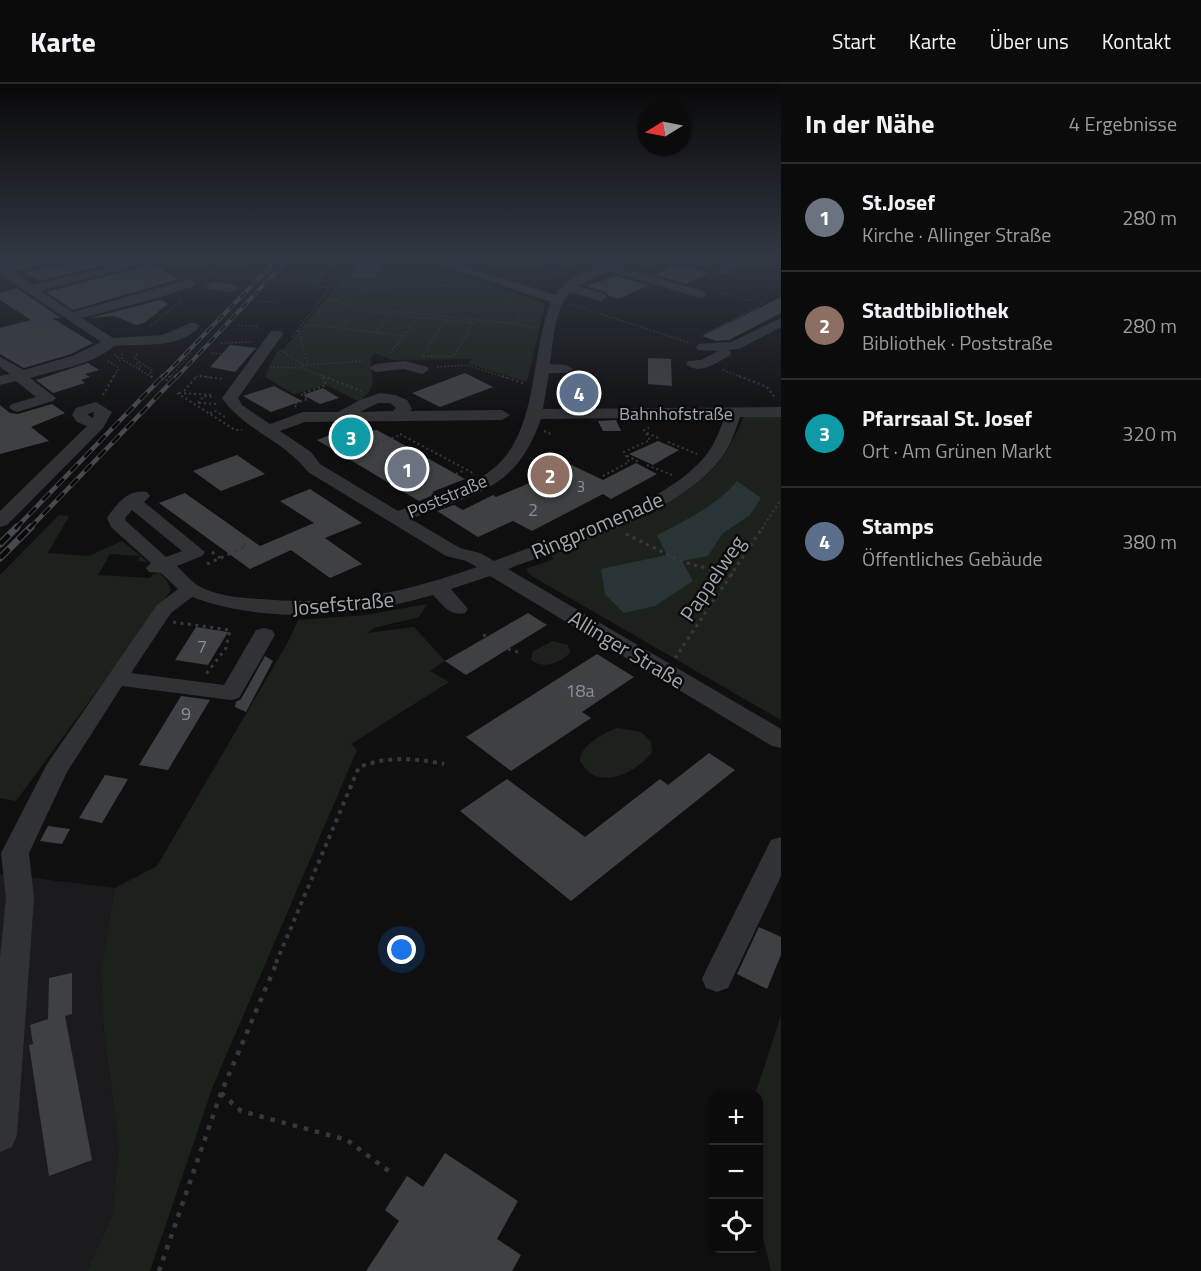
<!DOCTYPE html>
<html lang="de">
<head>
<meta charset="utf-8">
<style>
  body { margin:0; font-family:"Titillium Web",sans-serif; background:#141415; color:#f1f3f6 }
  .controls { position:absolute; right:18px; bottom:18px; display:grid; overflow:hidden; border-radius:12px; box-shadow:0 2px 4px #0004 }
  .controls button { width:54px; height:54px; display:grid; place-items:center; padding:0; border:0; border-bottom:2px solid #2b2b2d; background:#0b0b0c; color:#f1f3f6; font:30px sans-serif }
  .compass { position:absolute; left:637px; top:18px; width:54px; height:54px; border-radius:50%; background:#0b0b0c; box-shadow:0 2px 4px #0004; rotate:260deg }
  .you { position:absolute; left:402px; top:866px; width:21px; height:21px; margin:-15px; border:4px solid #fff; border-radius:50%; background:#1a73e8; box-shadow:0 0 0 9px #1a73e833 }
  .badge { display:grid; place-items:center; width:39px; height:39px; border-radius:50%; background:#8c9099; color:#fff; font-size:20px; font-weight:700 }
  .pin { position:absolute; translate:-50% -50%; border:3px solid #fff; box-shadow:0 2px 6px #0006 }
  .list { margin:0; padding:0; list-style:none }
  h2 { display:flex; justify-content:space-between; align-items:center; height:78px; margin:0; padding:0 24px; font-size:26px }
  h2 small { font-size:20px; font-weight:400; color:#9a9b9d }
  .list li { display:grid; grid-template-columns:39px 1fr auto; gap:18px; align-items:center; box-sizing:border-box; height:108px; padding:0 24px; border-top:2px solid #2b2b2d }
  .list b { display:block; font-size:22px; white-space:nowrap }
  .list p { margin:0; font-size:20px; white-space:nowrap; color:#9a9b9d }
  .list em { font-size:20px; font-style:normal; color:#9a9b9d }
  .icon { flex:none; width:33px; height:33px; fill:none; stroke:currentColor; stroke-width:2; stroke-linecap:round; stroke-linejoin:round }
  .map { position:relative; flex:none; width:781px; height:1187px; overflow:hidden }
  header { display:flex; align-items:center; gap:36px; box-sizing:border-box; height:84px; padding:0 30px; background:#0b0b0c; border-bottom:2px solid #2b2b2d }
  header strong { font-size:28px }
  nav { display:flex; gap:33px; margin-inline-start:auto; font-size:21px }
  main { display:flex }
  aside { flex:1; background:#0b0b0c }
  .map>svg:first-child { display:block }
</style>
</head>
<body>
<header>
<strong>Karte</strong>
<nav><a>Start</a><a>Karte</a><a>Über uns</a><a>Kontakt</a></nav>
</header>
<main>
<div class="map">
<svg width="781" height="1187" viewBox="0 0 781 1187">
  <rect width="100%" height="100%" fill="#0f0f10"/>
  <path fill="#1b1b1d" d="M356 174H413L448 186 429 192 369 195 341 193Z
    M0 790 115 804 101 889 104 949 119 1061 113 1129 87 1187H0Z"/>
  <path fill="#1c221b" d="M306 174H337L317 202 285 197Z
    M394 174H409L542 218 545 221 527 298 469 280 472 275 392 276 374 269C363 287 386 297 359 318L326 301 294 310 265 293 277 267H282L344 193 379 194Z
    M781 332V636L530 491 526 485 554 475 548 469C602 447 677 426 716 381 728 367 736 349 744 333Z
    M59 431 69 432 48 469 89 472 122 457 148 478 138 477 140 472 110 470 98 491 150 494 153 490 160 489 167 497 171 506 16 717 0 714V491Z
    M427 520 419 533 374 544 367 549 414 543 445 577 430 587 449 598 351 660 357 666 213 1002 150 1187H87L113 1129 119 1061 104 949 101 889 115 804 157 782 288 558 298 536 366 531Z
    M553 557 568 561 570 569C558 579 545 586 531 576L533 567Z
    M618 644 641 648 651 658 652 668C636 690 595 709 580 676 581 661 605 648 618 644Z
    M781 931V1187H771L759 1137 758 1012 755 1011Z"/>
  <path fill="#293437" d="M737 397 761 414 750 431 722 450 708 472 682 477 693 497 655 522 624 529 605 510 601 485 667 471 657 451C684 437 718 421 737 397Z"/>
  <path fill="#3e4043" d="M96 174H132L39 197 24 188 46 183 49 185Z
    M364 174H388L374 194 350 193Z
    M152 180 179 195 73 226 46 208Z
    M678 181 708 189 686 200 655 191Z
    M616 192 649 201 618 215 609 212 606 208 587 202Z
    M17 204 61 234H52L93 259 71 270 24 284 0 270V244L31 236 0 216V209Z
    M781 213V229L729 256 717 257 702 252Z
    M160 216 168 220 144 239 136 241 115 232 90 234Z
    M230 261 256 264 235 288 210 283Z
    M648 274 671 275 672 302 648 300Z
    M88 279 99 286 85 290 90 293 81 296 85 299 53 309 36 296Z
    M465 289 493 303 440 323 412 309Z
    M564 292 597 295 595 320 571 318 572 315 562 314Z
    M274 302 302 317 271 328 243 312Z
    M323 304 339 314 320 320 303 311Z
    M52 320 65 329 31 343 49 357 0 370V321L10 329 18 330Z
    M616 336 621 347H603L598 337Z
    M360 340 361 347 377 346 465 395 432 408 436 410 419 417 317 356Z
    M658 357 679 366 653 381 629 370Z
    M237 371 265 390 221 407 193 387Z
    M563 377 603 396 636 379 657 390 611 415 603 410 532 447 513 437 478 453 437 427 454 421 463 426 493 411 496 413 537 396 530 392Z
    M310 405 362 439 325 454 362 480 330 494 291 466 250 485 159 419 185 409 260 462 314 439 280 417Z
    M528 529 547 541 466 591 445 577Z
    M196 543 228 548 208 581 175 576Z
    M597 570 634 593 582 628 591 634 511 687 466 653Z
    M265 572 273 577 246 628 235 623 236 618 241 615Z
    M181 612 210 616 168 686 139 681Z
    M709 669 735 686 571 817 460 727 507 695 585 753 660 695 668 701Z
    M105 691 128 695 102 739 79 734Z
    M48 742 70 745 62 760 40 757Z
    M759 843 781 853V871L767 905 737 890Z
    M72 889V930L65 932 92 1076 49 1092 29 961 33 960 30 941 48 935 49 894Z
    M445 1069 518 1117 497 1155 521 1171 512 1187H366L399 1137 385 1126 407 1092 423 1103Z"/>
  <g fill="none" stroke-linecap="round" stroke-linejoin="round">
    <path stroke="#36393c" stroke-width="1.5" stroke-dasharray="1.5 2" stroke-linecap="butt" d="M515 174 566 190
      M520 185 549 174
      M211 189 228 174
      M278 198 330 204
      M426 199 455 195
      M332 201 364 202
      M476 204C426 197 379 202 330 216L362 224 519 240 535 244
      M362 206 364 202H383
      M508 214 518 225 519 240
      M750 216 781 200
      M260 217 279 219
      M570 220 690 259
      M238 241 259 243
      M310 241 341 244
      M151 242 182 216
      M298 246 308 280
      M376 248 389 231
      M705 250 763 220 712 206
      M404 252 417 234
      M292 253 353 174
      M221 259 253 258
      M281 266 303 281 302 284 327 294
      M212 269 222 270
      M390 269 404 252 341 244 355 226 473 239 454 272H423
      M115 270 121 278
      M122 270V275L153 294
      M137 270 134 274 139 278 137 280 141 283 139 285
      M422 272 445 236
      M108 277 119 284 113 294
      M139 278 152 286 149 291
      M303 281 364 277
      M270 283 302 284
      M437 283 467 281 507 294
      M723 286 743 294
      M197 292 214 294
      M169 294 192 269
      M195 294 197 292"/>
    <path stroke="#36393c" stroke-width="2" stroke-dasharray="2 3" stroke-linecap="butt" d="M151 292 155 295
      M200 292 225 295
      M323 292 361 307
      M502 292 523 299
      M739 292 767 303 776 315
      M166 297 170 292
      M184 307 197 292
      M177 309 235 346H242
      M179 309 214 311
      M103 311 114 292
      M198 319 204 312 215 313
      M199 319 218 320
      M296 323 294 320 308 315 301 310 326 301 323 294
      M210 329 216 327 225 333
      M544 347 553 351
      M647 349 661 355
      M400 350 473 389
      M668 358 697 370
      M345 372 400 351
      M627 372 639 378
      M647 381 672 391
      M456 390 465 386
      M603 392 629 378 624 368 650 356 644 346 649 344
      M762 445 781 415"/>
    <path stroke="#36393c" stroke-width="3" stroke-dasharray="3 4.5" stroke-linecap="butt" d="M626 450 683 478 733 491
      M212 468 220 474
      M207 480 247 462 244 460
      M173 538 230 546 226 564 206 590
      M483 551 487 552
      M508 565 521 569
      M675 574 763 443"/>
    <path stroke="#36393c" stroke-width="4" stroke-dasharray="4 5" stroke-linecap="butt" d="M276 879 359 683C388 672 414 674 444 680"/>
    <path stroke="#36393c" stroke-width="4.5" stroke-dasharray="4.5 7" stroke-linecap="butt" d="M221 1009 241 1027 347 1056 390 1088
      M159 1187 221 1009 277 878"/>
    <path fill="#303235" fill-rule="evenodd" d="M44 174 60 176 54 179 12 188 33 201 144 174H165L41 207 73 228 189 195 195 199 193 202 161 213 82 234 113 254 163 251 193 238 200 242C179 266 142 259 114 262 93 281 56 286 30 294L56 314 53 317 17 328 12 326 9 323 12 320 36 313 16 297 0 301V292L10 290 0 283V273L24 286 72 272 101 258 0 190V181Z
      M421 174H439L555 211C572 187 610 174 638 174L619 183 704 207 706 210 704 213 700 214 608 187 578 202 605 210 607 213 601 217 570 208C555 225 553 257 550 280L566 281 573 285 566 289H549L543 325 781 323V333H740C735 349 729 365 718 378 674 432 572 460 508 485L781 645V664L772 662 490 492 451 505 468 525 465 529C450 533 443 521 433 511 357 533 268 541 192 513L171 529 131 589 224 601 256 546 264 544 272 546 275 551 239 614 231 616 122 602 67 688 29 769 34 814 17 1051 12 1063 0 1068V874L6 814 1 769 47 680 157 521 178 505 161 489 149 488 146 484 151 479 111 443 107 434C116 420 129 404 147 408L150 412 144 418 205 468 202 472 177 482C183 488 190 496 197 501 215 512 240 514 260 515 341 522 400 510 477 483L466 477 446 472 308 388C285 357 244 346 222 314L271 247H281L283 250 238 314 242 321 270 340 303 328H338L360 316 380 309 395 311 407 316 412 325 410 327 502 326 510 331 502 336 305 338 280 347 311 368 320 380 398 427C480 395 516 396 533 298 538 271 541 243 551 218ZM378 319H390L396 324 393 327 360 328ZM725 333C720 345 716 357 709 367 673 420 553 454 494 477L480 469 460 464 411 435C475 409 516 407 541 335ZM132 426 182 467 166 473 126 437 125 434Z
      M737 174H769L781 177V185L751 177 726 190 722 191 716 187Z
      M212 198 232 200 238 204 232 208 208 205 206 202Z
      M781 234V243L739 265 729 266 731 269 729 272C716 279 699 292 686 280L688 277 701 276 718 267 698 266 696 263 698 260 731 258Z
      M405 277 427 283 429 286 422 290 404 285 376 288 369 284 376 280Z
      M96 318 112 328 103 344 7 441 0 443V427L87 342 77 338 72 331 76 324ZM94 328 93 334 88 331V330Z
      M781 753V792L728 904 717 908 706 904 702 895 706 886 771 756Z"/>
    <defs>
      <path id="rail-far2" d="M162 294 272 181
        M176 294 289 174"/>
      <path id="rail-far1" d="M15 445 163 292
        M29 445 177 292"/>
      <path id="rail" d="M0 460 17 443
        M0 474 31 443"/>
    </defs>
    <use href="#rail-far2" stroke="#474a4e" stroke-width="4"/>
    <use href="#rail-far1" stroke="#474a4e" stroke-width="4.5"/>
    <use href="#rail" stroke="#474a4e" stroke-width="7"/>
    <use href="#rail-far2" stroke="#0a0a0b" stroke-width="2" stroke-dasharray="8" stroke-linecap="butt"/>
    <use href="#rail-far1" stroke="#0a0a0b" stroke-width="3" stroke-dasharray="10" stroke-linecap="butt"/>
    <use href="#rail" stroke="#0a0a0b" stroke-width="4.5" stroke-dasharray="13" stroke-linecap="butt"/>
  </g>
  <linearGradient id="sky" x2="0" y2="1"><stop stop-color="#080809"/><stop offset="0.51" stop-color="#313742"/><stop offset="1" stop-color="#313742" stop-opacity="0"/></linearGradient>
  <rect width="781" height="341" fill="url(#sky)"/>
  <g text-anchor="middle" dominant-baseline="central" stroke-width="5" stroke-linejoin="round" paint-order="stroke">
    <g font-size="15" fill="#888f95">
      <text x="581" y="402">3</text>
    </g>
    <g font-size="18" fill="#a1a9b0" stroke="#0a0a0b">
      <text x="676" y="329">Bahnhofstraße</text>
      <text transform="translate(447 412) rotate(-23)">Poststraße</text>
    </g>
    <g font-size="18" fill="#888f95">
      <text x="533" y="425">2</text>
      <text x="202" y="562">7</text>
      <text x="580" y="606">18a</text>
      <text x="186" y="629">9</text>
    </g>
    <g font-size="21" fill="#a1a9b0" stroke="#0a0a0b">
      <text transform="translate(597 441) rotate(-23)">Ringpromenade</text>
      <text transform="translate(712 494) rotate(-56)">Pappelweg</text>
      <text transform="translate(343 519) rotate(-5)">Josefstraße</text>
      <text transform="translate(627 565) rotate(31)">Allinger Straße</text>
    </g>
  </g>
</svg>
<div class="controls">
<button>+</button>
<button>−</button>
<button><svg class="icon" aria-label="locate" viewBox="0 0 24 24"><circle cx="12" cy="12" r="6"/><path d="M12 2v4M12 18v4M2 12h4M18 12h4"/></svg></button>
</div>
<svg class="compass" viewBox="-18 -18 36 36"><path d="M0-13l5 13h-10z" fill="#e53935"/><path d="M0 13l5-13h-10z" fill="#9a9b9d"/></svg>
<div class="you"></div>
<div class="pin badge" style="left:407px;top:385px;background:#6b7280">1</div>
<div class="pin badge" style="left:550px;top:391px;background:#8d6e63">2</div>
<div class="pin badge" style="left:351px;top:353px;background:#0f9aa8">3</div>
<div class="pin badge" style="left:579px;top:309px;background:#5c6f8a">4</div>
</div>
<aside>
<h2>In der Nähe<small>4 Ergebnisse</small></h2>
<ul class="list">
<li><span class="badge" style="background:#6b7280">1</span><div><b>St.Josef</b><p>Kirche · Allinger Straße</p></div><em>280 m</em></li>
<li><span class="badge" style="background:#8d6e63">2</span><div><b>Stadtbibliothek</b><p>Bibliothek · Poststraße</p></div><em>280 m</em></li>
<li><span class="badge" style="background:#0f9aa8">3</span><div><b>Pfarrsaal St. Josef</b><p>Ort · Am Grünen Markt</p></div><em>320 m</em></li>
<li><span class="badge" style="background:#5c6f8a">4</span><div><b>Stamps</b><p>Öffentliches Gebäude</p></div><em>380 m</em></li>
</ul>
</aside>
</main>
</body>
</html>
